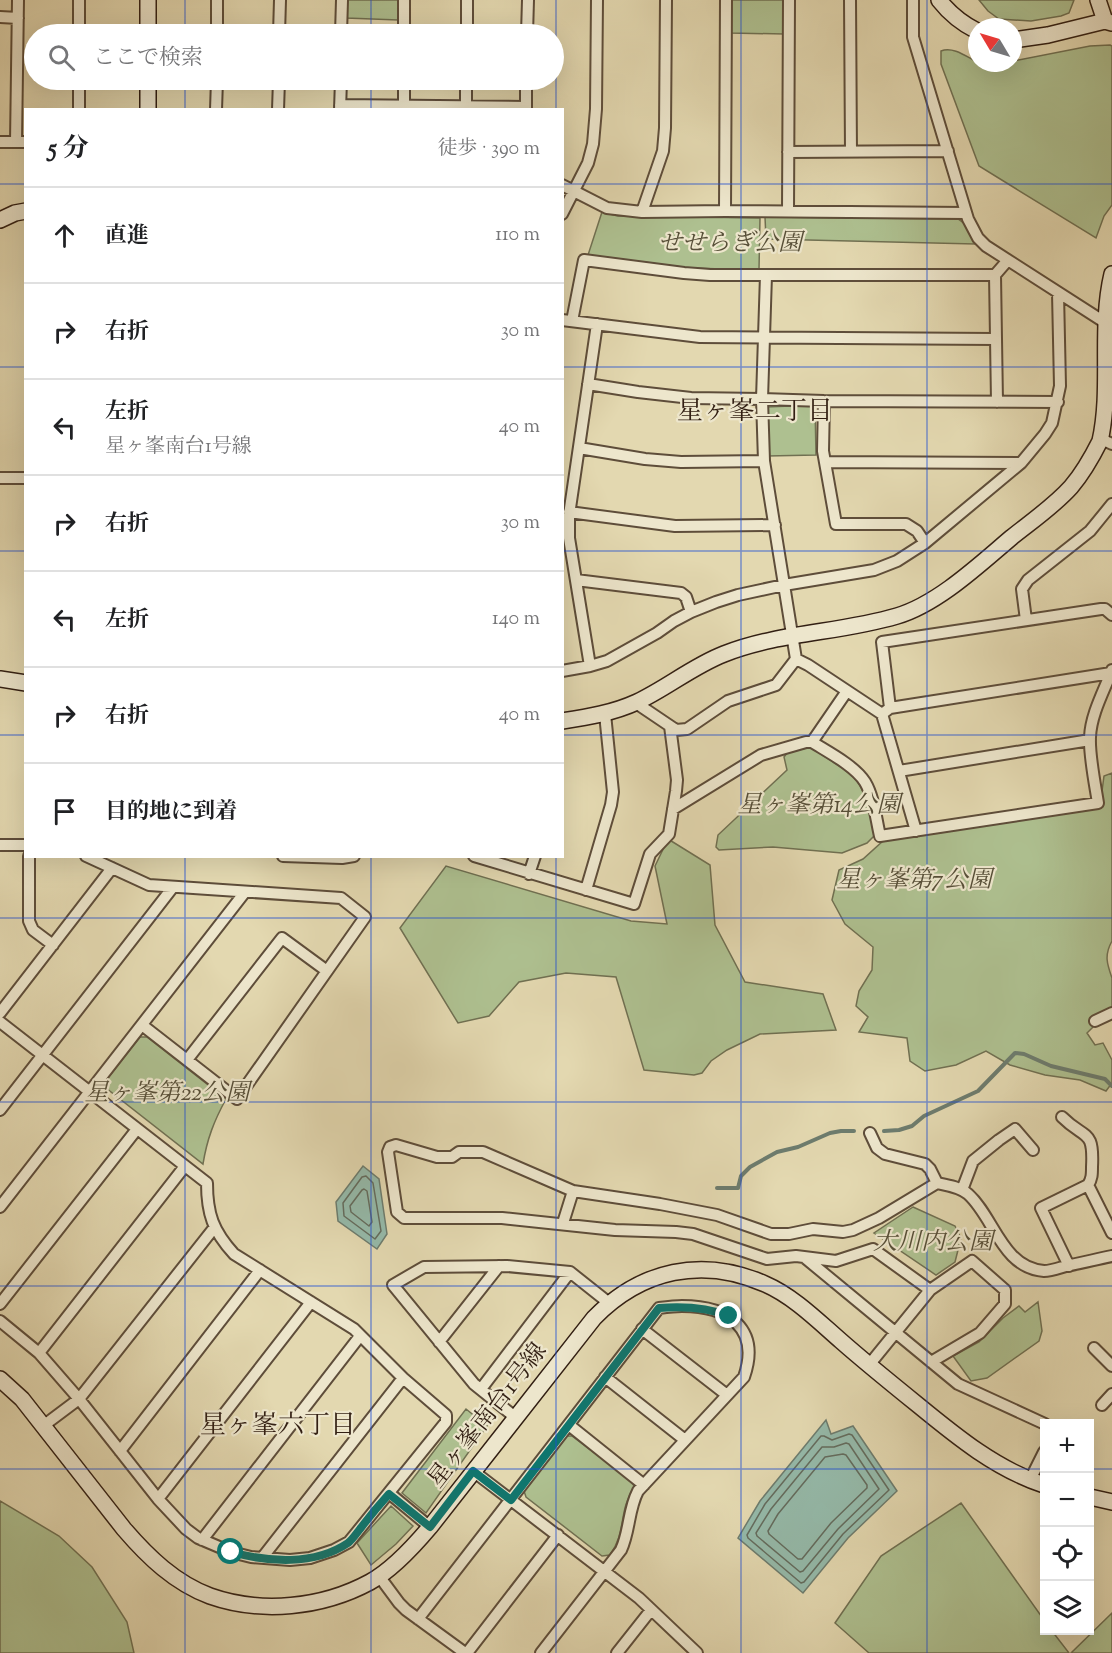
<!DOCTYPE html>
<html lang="ja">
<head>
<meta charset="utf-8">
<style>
  body { margin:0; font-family:"Sorts Mill Goudy","Noto Serif JP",serif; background:#f2f2f2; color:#202124 }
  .controls { position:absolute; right:18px; bottom:18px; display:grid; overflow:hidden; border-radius:0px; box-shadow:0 6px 24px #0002 }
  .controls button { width:54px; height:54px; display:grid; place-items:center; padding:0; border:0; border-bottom:2px solid #e0e0e0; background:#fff; color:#202124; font:30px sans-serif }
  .compass { position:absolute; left:968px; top:18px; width:54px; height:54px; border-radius:50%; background:#fff; box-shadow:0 6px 24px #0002; rotate:308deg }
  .stop { position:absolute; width:18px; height:18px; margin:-14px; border:4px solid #0f766e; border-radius:50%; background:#fff }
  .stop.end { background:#0f766e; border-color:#fff; box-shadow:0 2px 6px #0008 }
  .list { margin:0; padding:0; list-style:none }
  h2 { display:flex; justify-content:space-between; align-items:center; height:78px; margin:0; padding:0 24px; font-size:26px }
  h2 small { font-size:20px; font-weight:400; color:#757577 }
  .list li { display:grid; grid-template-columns:39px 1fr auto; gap:18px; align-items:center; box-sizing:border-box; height:96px; padding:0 24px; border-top:2px solid #e0e0e0 }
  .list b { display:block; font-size:22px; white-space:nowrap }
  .list p { margin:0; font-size:20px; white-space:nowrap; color:#757577 }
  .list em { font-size:20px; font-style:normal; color:#757577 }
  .icon { flex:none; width:33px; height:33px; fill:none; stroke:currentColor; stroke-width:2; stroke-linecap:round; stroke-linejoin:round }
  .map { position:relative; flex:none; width:1112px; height:1653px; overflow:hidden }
  .search { position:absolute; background:#fff; box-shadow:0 6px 24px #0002; left:24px; top:24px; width:540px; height:66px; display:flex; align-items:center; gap:15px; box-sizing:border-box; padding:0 21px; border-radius:33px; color:#757577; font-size:22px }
  .panel { position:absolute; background:#fff; box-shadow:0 6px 24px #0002; left:24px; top:108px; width:540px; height:750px; border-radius:0px }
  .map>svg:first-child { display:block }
</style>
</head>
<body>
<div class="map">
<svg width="1112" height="1653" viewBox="0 0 1112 1653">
  <rect width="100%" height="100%" fill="#e3d8b0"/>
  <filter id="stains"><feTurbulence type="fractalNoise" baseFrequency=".00333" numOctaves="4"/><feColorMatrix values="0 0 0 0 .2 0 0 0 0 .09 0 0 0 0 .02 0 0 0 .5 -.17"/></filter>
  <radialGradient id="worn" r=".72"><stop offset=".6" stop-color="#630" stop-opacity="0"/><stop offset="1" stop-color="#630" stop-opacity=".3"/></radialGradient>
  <path fill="#aec090" stroke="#707052" stroke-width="1.5" d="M346 0H398V20L346 18Z
    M731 0H784V34L730 33Z
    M979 0H1074L1069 13 1061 16 1031 21 999 19 988 11Z
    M1110 45 1112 46V205L1104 216 1096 238 979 166 941 64V51C953 46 967 57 977 62V63L987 66 1002 63H1013V61L1090 46Z
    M602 212 618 216 760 218 759 270 689 268 588 255Z
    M765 217 958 219 965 224 975 244 766 239Z
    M815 405 816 455 767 456 766 407Z
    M810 747C824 757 850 770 859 784 868 798 871 819 875 835L867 843 842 853 773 847 719 850 716 847 718 835 787 770 784 757 787 753Z
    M1112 773V941C1104 955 1107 964 1112 978 1112 987 1112 999 1112 1008L1087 1033 1095 1045 1103 1043 1112 1060V1083L1106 1091 1080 1080 1045 1075 1010 1065 986 1051 956 1065 925 1071 910 1061 907 1038 859 1032 868 1017 856 1006 859 991 872 970 873 947 845 924 832 900 839 870 863 859 883 841 1103 806 1102 791 1104 776Z
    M668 839 710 865 715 925 745 982 823 994 836 1030 760 1034 727 1050 711 1061 702 1073 694 1075 644 1070 616 977 566 973 519 982 489 1016 458 1023 400 928 446 866 631 921 667 924 655 866Z
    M140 1037H147L226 1099C214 1121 207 1139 203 1164L106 1088 104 1083Z
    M913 1207 955 1226 961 1238 955 1262 936 1275 874 1233Z
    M1038 1302 1042 1331 1039 1341 987 1378 971 1381 953 1356 979 1342 1003 1318 1019 1306 1025 1312Z
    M466 1409 487 1426 426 1513 402 1493Z
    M565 1436H572L633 1482 634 1488C618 1511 627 1531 610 1555L602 1556 526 1497 524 1491Z
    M0 1501 59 1536 92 1567 127 1622 134 1653H0Z
    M961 1503 1044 1620V1630L1052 1631 1069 1653H869L835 1623 881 1556Z
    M391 1506 413 1526 396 1544 371 1565 357 1543Z
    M1112 1613V1653H1071Z"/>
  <path fill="#95baaa" stroke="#6d7c6e" stroke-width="1.5" d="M363 1166 379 1179 387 1234 377 1249 338 1221 336 1202Z
    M826 1420 831 1434 853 1426 897 1491 848 1538 803 1593 738 1538 760 1501Z"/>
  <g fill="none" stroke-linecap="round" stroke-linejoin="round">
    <path stroke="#646c5e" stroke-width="1.5" d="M366 1176 373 1183 381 1231 375 1239 344 1216 343 1203 362 1177Z
      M364 1189 367 1191 372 1222 369 1226 351 1212 350 1206 362 1190Z
      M849 1434 852 1435 889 1490 843 1534 804 1582 801 1583 748 1538 747 1535 765 1504 821 1436H824L832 1440Z
      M846 1443 849 1444 879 1489 838 1529 803 1571 800 1572 757 1536 756 1533 771 1509 822 1447H834Z
      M843 1454 846 1455 867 1485V1488L831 1523 802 1559H798L769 1534 768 1531 778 1514 825 1457Z"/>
    <path stroke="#6d7c6e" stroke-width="4" d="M884 1131 899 1130 912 1126 924 1116 978 1091 1015 1053 1024 1054 1051 1066 1105 1079 1112 1086
      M717 1188H738L741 1176 750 1167 777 1152 798 1147 830 1133 841 1131H854"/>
    <defs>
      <path id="street" d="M850 0 851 152
        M913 0V37L968 219 978 238 986 246 1109 325
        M0 17 18 18
        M79 34V0
        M217 34V0
        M279 34 280 0
        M341 34 342 0
        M404 34V0
        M467 34V0
        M527 34 528 0
        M340 105 526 107
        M404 106V80
        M466 107V80
        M79 110V80
        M216 110 217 80
        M278 110 279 80
        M340 110 341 80
        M526 110V80
        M0 142H26
        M16 142 18 0
        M788 152 948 151
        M562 185 607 208 642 212 725 211 966 213
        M725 211 726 0
        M788 211 789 0
        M642 212 663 151 665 128 666 0
        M562 214 588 163 593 144 596 109 597 0
        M562 320 700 337 996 339
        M572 321 584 260 684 273 710 275H995
        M588 384 638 392 691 398 762 399 824 401 1058 402
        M824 401 823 451 836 524H906L917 531 925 543
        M997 402 995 275 1008 260
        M1101 439 1112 444
        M579 448 645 459 681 462 764 461
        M825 462 1021 463
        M0 478H26
        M569 512 675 526 775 525
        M576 580 681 593 686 597 691 612
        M1026 620 1022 589 1028 580 1090 531 1112 504
        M796 659 808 665 882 714 916 831
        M590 666 569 538V515L597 324
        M562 671 590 666 607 661 657 633 674 621 691 612 716 602 738 595 784 585 874 570 897 561 925 543 1021 463 1045 434 1052 423 1060 386 1058 293
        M636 703 676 730 687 729 728 701 776 685 796 659 764 461 762 399 766 275
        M890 708 882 642 1101 609H1105L1112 615
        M882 714 890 708 1111 673
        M812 742 847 691
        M899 771 1090 740
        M673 809 761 755 806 742H812C828 752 855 766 865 782 874 797 876 819 880 836L1098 803C1095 784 1089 755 1090 737 1091 714 1104 691 1112 670
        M0 845H26
        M29 856V921L33 930 53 945
        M86 856 149 885 341 898 365 917 237 1099 142 1025
        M283 856 342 858 354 856
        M474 856 634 904 650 854 669 834 676 791 677 780 670 726
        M529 874 535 856
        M586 890 611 805 613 792 605 714
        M0 1013 112 868
        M1095 1021 1112 1013
        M0 1022 207 1183C207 1214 213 1231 234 1254L354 1329 403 1378 446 1415V1422L349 1542 334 1550 310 1558 290 1560 251 1557 231 1552 198 1538 186 1529 158 1499 79 1399 39 1353 0 1321
        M187 1060 282 938 327 971
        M0 1110 173 887
        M1062 1117C1085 1140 1094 1128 1092 1167 1092 1174 1092 1179 1088 1185
        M870 1133 877 1148 885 1154 925 1164 930 1169 937 1183
        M962 1190 973 1161 999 1140 1015 1129 1033 1150
        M0 1207 245 892
        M563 1223 573 1191
        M804 1257 958 1384 1045 1424
        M1069 1266 1041 1208 1088 1185 1112 1233
        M930 1290 873 1249 836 1261 796 1256 767 1259 693 1234 676 1232 615 1230 502 1218H404L397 1212 388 1152 390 1147 396 1145 437 1157H452L459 1152H483L573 1191 660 1204 717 1215 771 1234H789L813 1229 843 1232 853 1230 879 1218 937 1183C947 1185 960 1187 968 1194 994 1217 1002 1268 1044 1271 1051 1271 1059 1268 1066 1266 1082 1263 1097 1259 1112 1256
        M0 1304 137 1129
        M642 1329 727 1395
        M439 1342 499 1266
        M1094 1348 1112 1366
        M39 1353 185 1166
        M869 1365 930 1290 972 1261 1005 1290V1304L980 1333 931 1362
        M605 1377 685 1440
        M481 1389 570 1272
        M1102 1405 1112 1394
        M515 1417 474 1384 393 1285 424 1267 507 1266 570 1272 609 1303
        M569 1425 644 1485
        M43 1426 79 1399 214 1228
        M120 1451 260 1270
        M473 1471 639 1598 697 1653
        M1030 1480 1044 1452
        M389 1493 430 1527
        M158 1499 311 1302
        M202 1540 360 1336
        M262 1558 403 1378
        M379 1576 399 1603 406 1610 465 1653
        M418 1619 659 1308C667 1307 675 1306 682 1306 728 1306 761 1328 744 1377L638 1491C628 1510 630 1531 621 1550L541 1653
        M467 1653 558 1535
        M617 1653 651 1610"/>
      <path id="secondary" d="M939 0C950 14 961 23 977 31
        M1098 0 1105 21
        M148 34V0
        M1013 40 1048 35 1105 21 1112 23
        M148 110V80
        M0 220 15 213 26 211
        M0 679 26 683
        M562 721C588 717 613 713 637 702 667 688 693 666 724 654 780 632 840 633 897 616 938 604 980 564 1012 537 1032 521 1054 506 1071 487 1083 473 1092 457 1100 441 1112 388 1099 329 1112 274
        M0 1379 22 1399 124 1529C148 1557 175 1583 210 1596 261 1614 322 1608 370 1582 392 1570 414 1546 430 1527L594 1318C641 1270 702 1256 765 1284 793 1296 818 1321 841 1341 866 1363 892 1384 918 1405 957 1437 996 1469 1044 1485
        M1090 1497 1112 1502"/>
    </defs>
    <use href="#street" stroke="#5e4d3a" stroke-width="14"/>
    <use href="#secondary" stroke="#321f13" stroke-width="18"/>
    <use href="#street" stroke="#ede6cc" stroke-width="10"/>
    <use href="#secondary" stroke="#ede6cc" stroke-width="15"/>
  </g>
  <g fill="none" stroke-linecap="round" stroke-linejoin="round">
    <path stroke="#0f766e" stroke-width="8" d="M231 1552C268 1562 314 1566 348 1543 352 1540 356 1534 360 1529 369 1517 379 1505 389 1494L430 1527 473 1471 511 1500 659 1308C684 1306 706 1307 729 1316"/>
  </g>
  <path fill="none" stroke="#1d4ed8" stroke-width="1.5" stroke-opacity="0.55" d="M185 0V34M371 0V34M556 0V110M741 0V1653M927 0V1653M185 80V110M371 80V110M0 184H26M562 184H1112M0 367H26M562 367H1112M0 551H26M562 551H1112M0 735H26M562 735H1112M185 856V1653M371 856V1653M556 856V1653M0 918H1112M0 1102H1112M0 1286H1112M0 1469H1044M1090 1469H1112"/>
  <g text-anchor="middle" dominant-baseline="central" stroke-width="4.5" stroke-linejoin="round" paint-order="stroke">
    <g font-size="24" font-style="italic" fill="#574f38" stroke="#ede6cc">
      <text x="730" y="244">せせらぎ公園</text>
      <text x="819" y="806">星ヶ峯第14公園</text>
      <text x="914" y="881">星ヶ峯第7公園</text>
      <text x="167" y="1094">星ヶ峯第22公園</text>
      <text x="933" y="1243">大川内公園</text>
    </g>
    <g font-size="24" fill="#321f13" stroke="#ede6cc">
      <text transform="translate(488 1416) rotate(-52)">星ヶ峯南台1号線</text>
    </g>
    <g font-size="26" fill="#321f13" stroke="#ede6cc">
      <text x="755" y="412">星ヶ峯二丁目</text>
      <text x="278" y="1426">星ヶ峯六丁目</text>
    </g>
  </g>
  <rect width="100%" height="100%" filter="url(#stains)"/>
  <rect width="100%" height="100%" fill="url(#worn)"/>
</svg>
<div class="controls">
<button>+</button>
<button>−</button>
<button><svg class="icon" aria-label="locate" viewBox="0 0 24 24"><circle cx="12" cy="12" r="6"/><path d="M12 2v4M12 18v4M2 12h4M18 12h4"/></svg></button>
<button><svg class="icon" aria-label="layers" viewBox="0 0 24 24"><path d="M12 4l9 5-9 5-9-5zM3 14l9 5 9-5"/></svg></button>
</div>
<svg class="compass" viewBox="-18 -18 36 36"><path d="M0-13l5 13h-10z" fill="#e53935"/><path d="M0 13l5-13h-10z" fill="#757577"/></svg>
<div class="stop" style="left:231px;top:1552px"></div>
<div class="stop end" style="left:729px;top:1316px"></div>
<div class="search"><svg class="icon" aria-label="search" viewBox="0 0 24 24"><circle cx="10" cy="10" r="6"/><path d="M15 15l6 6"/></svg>ここで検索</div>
<section class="panel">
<h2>5 分<small>徒歩 · 390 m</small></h2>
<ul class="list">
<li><svg class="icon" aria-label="ahead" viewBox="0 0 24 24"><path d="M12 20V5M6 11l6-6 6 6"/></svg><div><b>直進</b></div><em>110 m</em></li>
<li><svg class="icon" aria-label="right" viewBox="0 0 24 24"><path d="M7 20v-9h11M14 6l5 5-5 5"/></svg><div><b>右折</b></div><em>30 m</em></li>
<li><svg class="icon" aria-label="left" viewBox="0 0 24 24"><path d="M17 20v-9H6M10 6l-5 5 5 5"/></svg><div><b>左折</b><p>星ヶ峯南台1号線</p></div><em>40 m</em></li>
<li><svg class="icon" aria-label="right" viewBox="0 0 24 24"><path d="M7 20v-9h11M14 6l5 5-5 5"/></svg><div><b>右折</b></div><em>30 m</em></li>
<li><svg class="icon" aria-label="left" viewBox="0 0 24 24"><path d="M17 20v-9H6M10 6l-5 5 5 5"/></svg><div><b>左折</b></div><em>140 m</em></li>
<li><svg class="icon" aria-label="right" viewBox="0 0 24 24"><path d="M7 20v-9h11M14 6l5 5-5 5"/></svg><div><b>右折</b></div><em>40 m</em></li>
<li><svg class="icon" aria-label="arrive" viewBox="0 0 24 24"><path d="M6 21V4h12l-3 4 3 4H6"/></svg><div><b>目的地に到着</b></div></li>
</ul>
</section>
</div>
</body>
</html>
